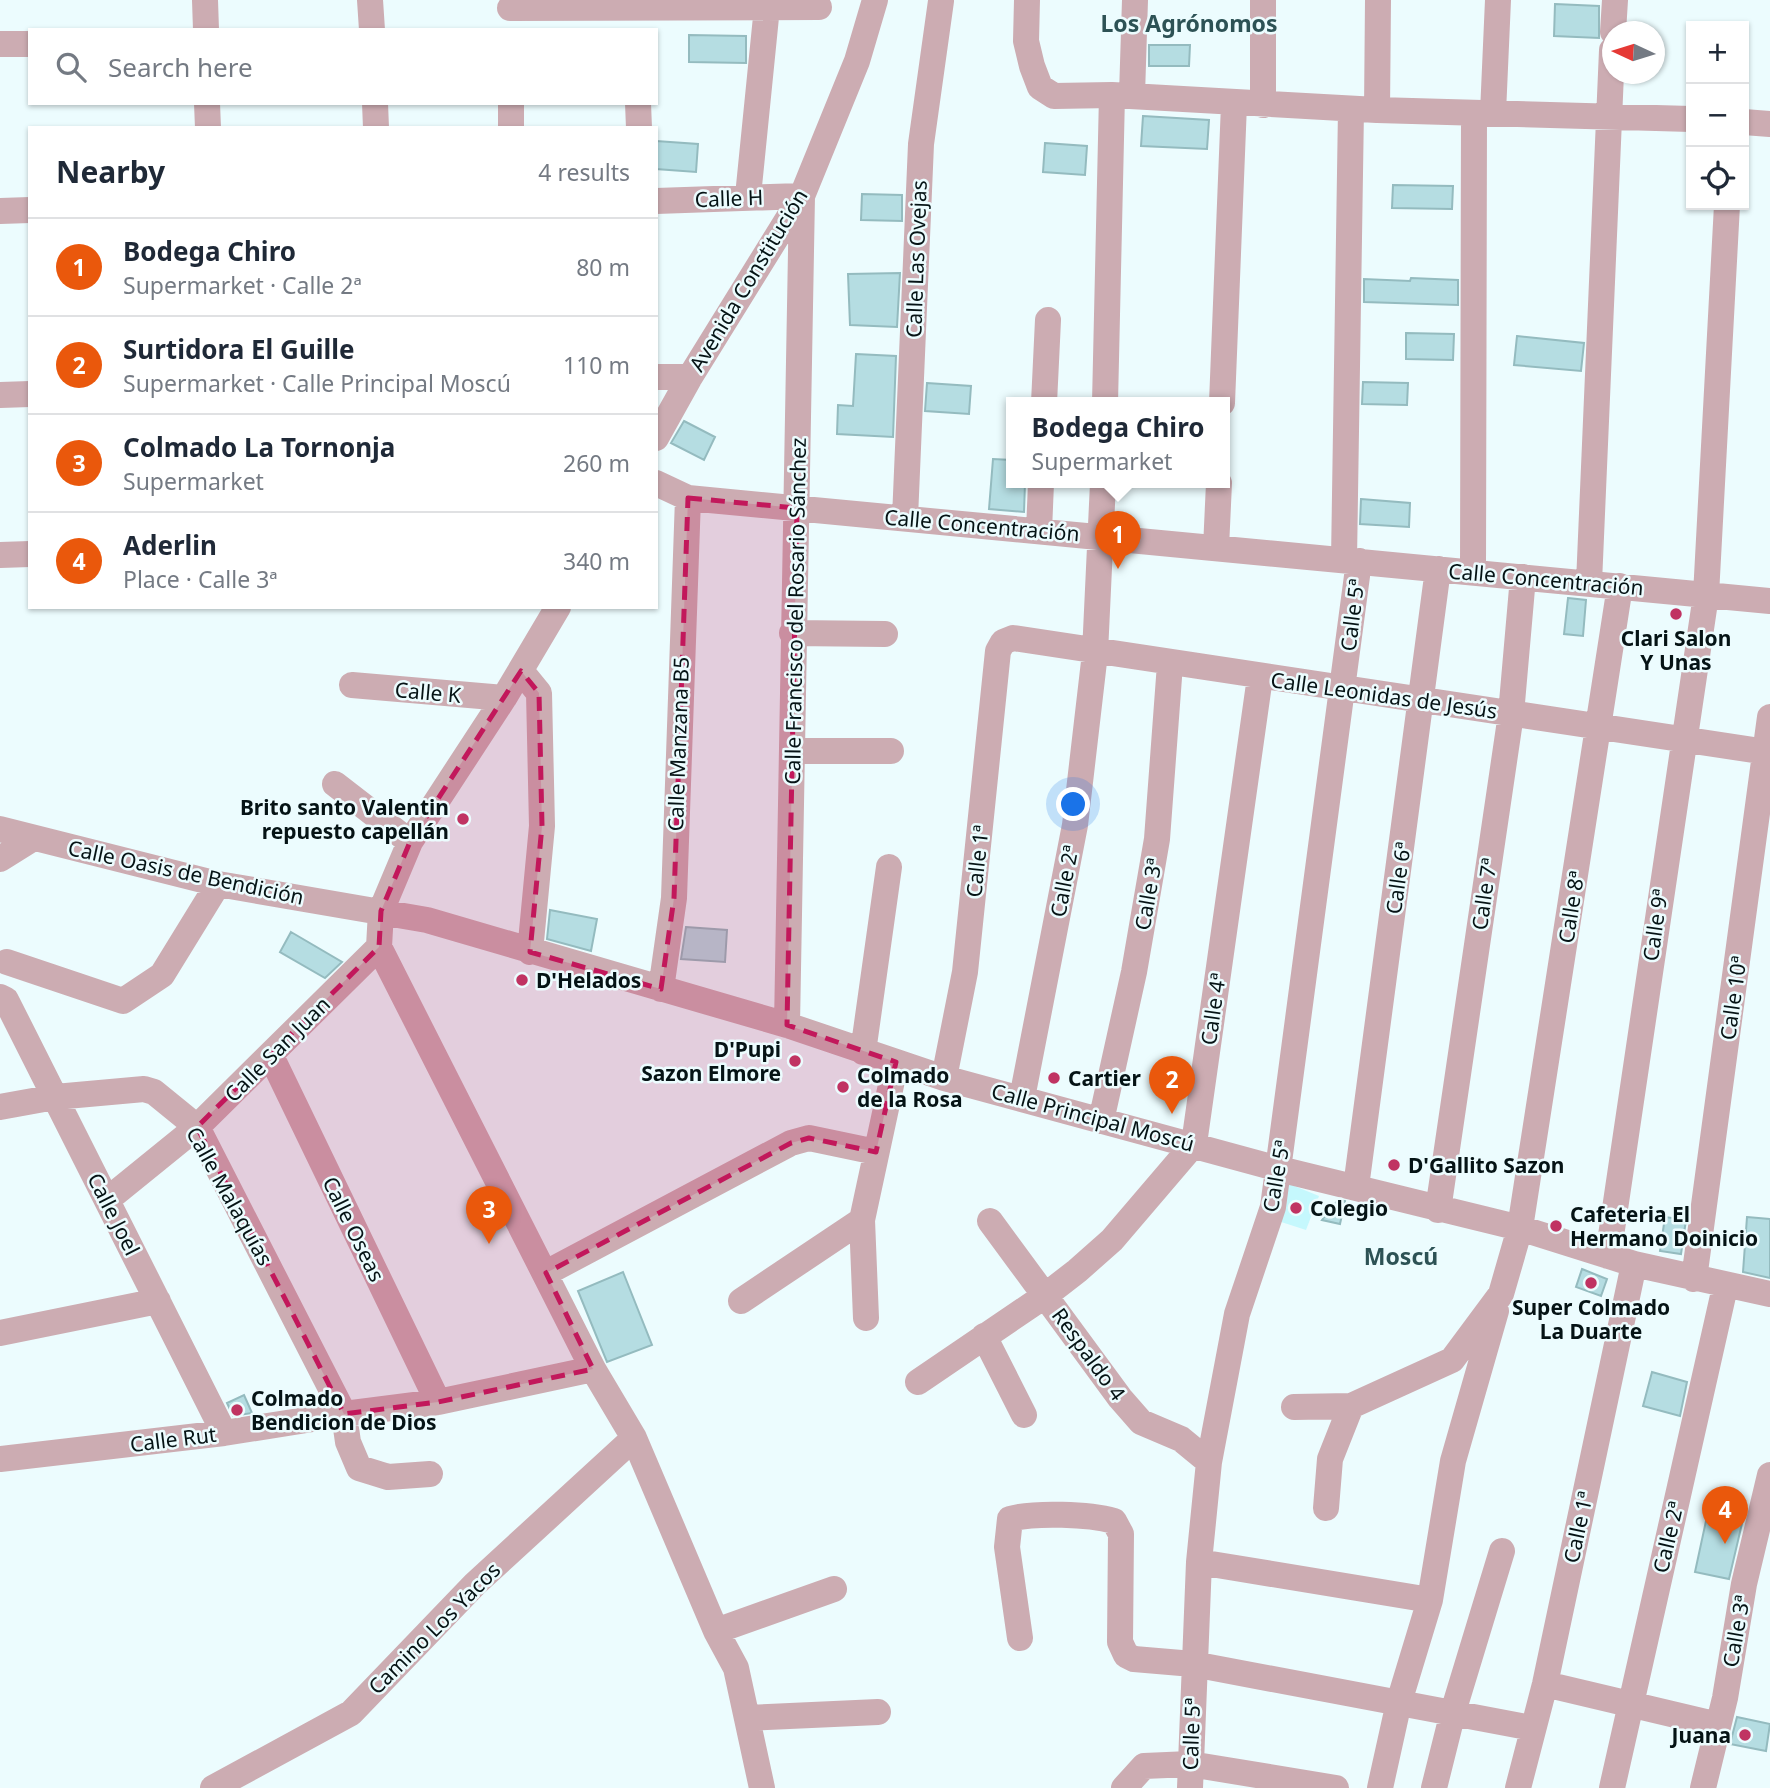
<!DOCTYPE html>
<html lang="en">
<head>
<meta charset="utf-8">
<style>
  body { margin:0; font-family:"Noto Sans",sans-serif; background:#f6f6f7; color:#1f2937 }
  .controls { position:absolute; right:21px; top:21px; display:grid; overflow:hidden; border-radius:0px; box-shadow:0 2px 5px #0004 }
  .controls button { width:63px; height:63px; display:grid; place-items:center; padding:0; border:0; border-bottom:2px solid #e0e1e3; background:#fff; color:#1f2937; font:35px sans-serif }
  .compass { position:absolute; left:1602px; top:21px; width:63px; height:63px; border-radius:50%; background:#fff; box-shadow:0 2px 5px #0004; rotate:274deg }
  .you { position:absolute; left:1074px; top:805px; width:24px; height:24px; margin:-18px; border:5px solid #fff; border-radius:50%; background:#1a73e8; box-shadow:0 0 0 10px #1a73e833 }
  .badge { display:grid; place-items:center; width:46px; height:46px; border-radius:50%; background:#ea580c; color:#fff; font-size:23px; font-weight:700 }
  .pin { position:absolute; translate:-50% -58px; filter:drop-shadow(0 2px 4px #0008) }
  .pin::after { content:''; position:absolute; top:37px; width:24px; height:21px; background:inherit; clip-path:polygon(0 0,100% 0,50% 100%) }
  .popup { position:absolute; left:1006px; top:397px; width:224px; height:91px; box-sizing:border-box; display:grid; place-content:center; border-radius:0px; background:#fff; filter:drop-shadow(0 2px 5px #0005); font-size:23px; white-space:nowrap; color:#747a83 }
  .popup b { font-size:26px; color:#1f2937 }
  .popup::after { content:''; position:absolute; left:50%; top:100%; margin-left:-14px; border:14px solid transparent; border-top-color:#fff }
  .list { margin:0; padding:0; list-style:none }
  h2 { display:flex; justify-content:space-between; align-items:center; height:91px; margin:0; padding:0 28px; font-size:30px }
  h2 small { font-size:23px; font-weight:400; color:#747a83 }
  .list li { display:grid; grid-template-columns:46px 1fr auto; gap:21px; align-items:center; box-sizing:border-box; height:98px; padding:0 28px; border-top:2px solid #e0e1e3 }
  .list b { display:block; font-size:26px; white-space:nowrap }
  .list p { margin:0; font-size:23px; white-space:nowrap; color:#747a83 }
  .list em { font-size:23px; font-style:normal; color:#747a83 }
  .icon { flex:none; width:38px; height:38px; fill:none; stroke:currentColor; stroke-width:2; stroke-linecap:round; stroke-linejoin:round }
  .map { position:relative; flex:none; width:1770px; height:1788px; overflow:hidden }
  .search { position:absolute; background:#fff; box-shadow:0 2px 5px #0004; left:28px; top:28px; width:630px; height:77px; display:flex; align-items:center; gap:18px; box-sizing:border-box; padding:0 24px; border-radius:0px; color:#747a83; font-size:26px }
  .panel { position:absolute; background:#fff; box-shadow:0 2px 5px #0004; left:28px; top:126px; width:630px; height:483px; border-radius:0px }
  .map>svg:first-child { display:block }
</style>
</head>
<body>
<div class="map">
<svg width="1770" height="1788" viewBox="0 0 1770 1788">
  <rect width="100%" height="100%" fill="#ecfcfe"/>
  <path fill="#c5f8fd" d="M1282 1181 1319 1196 1306 1230 1275 1220Z"/>
  <path fill="#b5dde2" stroke="#94bbbf" stroke-width="2" d="M1555 4 1599 6V38L1554 36Z
    M689 35 746 36V63L689 62Z
    M1149 45H1190L1189 66H1149Z
    M1143 116 1209 120 1207 149 1141 146Z
    M656 141 698 144 696 172 656 169Z
    M1045 143 1087 146 1085 175 1043 172Z
    M1393 185 1453 186 1452 209 1392 208Z
    M862 194 902 195V221L861 220Z
    M900 273 897 327 850 325 848 274Z
    M1411 278 1458 280V305L1364 302V279L1410 281Z
    M1406 333 1454 334 1453 360 1406 359Z
    M1517 336 1584 343 1581 371 1514 365Z
    M856 354 896 356 893 437 837 434 838 405 853 406Z
    M1363 382 1408 383 1407 405 1362 404Z
    M927 383 971 386 969 414 925 411Z
    M684 421 715 437 704 460 671 443Z
    M993 459 1011 460V483H1025L1024 512 989 509Z
    M1361 499 1410 503 1409 527 1360 524Z
    M1568 598 1586 600 1583 636 1564 634Z
    M550 910 597 919 591 951 547 939Z
    M686 927 727 930 725 962 681 959Z
    M291 932 342 962 325 978 280 952Z
    M1338 1200 1345 1201 1340 1224 1322 1220Z
    M1665 1217 1686 1220 1681 1254 1660 1251Z
    M1747 1217 1770 1219V1278L1743 1272Z
    M1582 1269 1607 1279 1601 1296 1576 1287Z
    M623 1272 652 1345 607 1362 578 1291Z
    M1652 1372 1687 1382 1680 1416 1643 1406Z
    M244 1395 252 1413 233 1416 227 1403Z
    M1709 1507 1744 1515 1729 1579 1695 1572Z
    M1737 1717 1770 1724 1766 1751 1730 1744Z"/>
  <g fill="none" stroke-linecap="round" stroke-linejoin="round">
    <path stroke="#ccacb2" stroke-width="26" d="M205 0 206 30
      M370 0 372 30
      M1027 0 1026 41 1032 66 1040 87 1054 96 1112 95 1377 110 1691 119
      M510 8 819 7
      M1613 32 1615 0
      M0 44H30
      M1132 95 1135 0
      M207 103 208 128
      M375 103 376 128
      M511 103V128
      M638 103 639 128
      M1263 105V0
      M1377 110 1378 0
      M1493 113 1498 0
      M1744 122 1770 124
      M748 196 767 7
      M656 201 802 196 787 1025
      M0 211 30 210
      M656 377H690
      M0 395 30 394
      M1044 403 1048 320
      M1105 403 1112 95
      M1222 403 1234 104
      M656 438 690 377 802 196 857 61 875 0
      M656 483 688 498 1770 601
      M905 518 921 144 941 1
      M1039 531 1041 483
      M1216 548 1219 483
      M0 555 30 554
      M1344 560 1351 109
      M1473 572 1474 113
      M1589 583 1612 50
      M558 607 504 698 410 842 381 911 379 947 593 1369 634 1438 716 1631 736 1668 762 1788
      M792 633 885 634
      M521 671 539 693 542 826 530 952
      M352 685 504 698
      M793 751H891
      M335 784 410 842
      M0 829 218 884 427 920 787 1025 944 1078 1279 1169 1520 1228 1634 1264 1770 1294
      M0 859 32 839
      M7 962 123 1001 162 975 218 884
      M661 989 674 898 688 498
      M0 997 6 1000 224 1433
      M863 1052 889 867
      M271 1056 438 1402
      M944 1078 965 972 998 651 1003 642 1013 638 1767 752
      M1022 1098 1075 825 1095 653 1103 483
      M0 1107 55 1097 144 1089 154 1092 197 1127 344 1414 348 1442 359 1468 388 1477 430 1474
      M1101 1121 1134 972 1157 839 1170 664
      M1356 1187 1438 569
      M107 1200 197 1127 379 947
      M1438 1210 1511 714 1523 577
      M990 1221 1120 1398 1141 1422 1181 1439 1209 1462
      M1608 1256 1706 595 1727 205
      M546 1273 791 1143 809 1138 876 1152
      M1694 1279 1770 717
      M741 1301 862 1220
      M866 1318 862 1220 896 1062
      M0 1333 158 1301
      M984 1336 1024 1415
      M918 1382 1046 1295 1077 1271 1112 1240 1194 1144 1260 677
      M1294 1407 1351 1406 1452 1360 1501 1294 1520 1228 1620 586
      M0 1459 224 1433 344 1414 438 1402 593 1369
      M1326 1508 1330 1459 1351 1406
      M1199 1562 1430 1600
      M716 1631 834 1589
      M1020 1638 1007 1547 1010 1519C1035 1512 1089 1514 1114 1521L1121 1534 1120 1642 1126 1655 1134 1659 1193 1664 1532 1728
      M1545 1684 1718 1725
      M747 1718 878 1712
      M213 1788 351 1713 475 1584 634 1438
      M1124 1788 1144 1766 1190 1764 1336 1788
      M1190 1788 1199 1562 1209 1462 1237 1314 1273 1207 1359 561
      M1380 1788 1399 1702 1430 1600 1453 1461 1496 1311
      M1434 1788 1453 1712 1502 1551
      M1518 1788 1545 1684 1634 1264
      M1612 1788 1725 1287
      M1703 1788 1725 1698 1744 1584 1770 1475"/>
  </g>
  <path fill="#c2185b" fill-opacity="0.2" stroke="#c2185b" stroke-width="5" stroke-dasharray="14 9" stroke-linejoin="round" d="M688 498 797 508 787 1025 896 1062 876 1152 809 1138 791 1143 546 1273 593 1369 438 1402 344 1414 197 1127 379 947 381 911 410 842 521 671 539 693 542 826 530 952 661 989 674 898Z"/>
  <g fill="#c03362" stroke="#ecfcfe" stroke-width="2.5">
    <circle cx="1676" cy="614" r="7"/>
    <circle cx="463" cy="819" r="7"/>
    <circle cx="522" cy="980" r="7"/>
    <circle cx="795" cy="1061" r="7"/>
    <circle cx="1054" cy="1078" r="7"/>
    <circle cx="843" cy="1087" r="7"/>
    <circle cx="1394" cy="1165" r="7"/>
    <circle cx="1296" cy="1208" r="7"/>
    <circle cx="1556" cy="1226" r="7"/>
    <circle cx="1591" cy="1283" r="7"/>
    <circle cx="237" cy="1410" r="7"/>
    <circle cx="1745" cy="1735" r="7"/>
  </g>
  <g text-anchor="middle" dominant-baseline="central" stroke-width="5" stroke-linejoin="round" paint-order="stroke">
    <g font-size="21" fill="#051315" stroke="#ecfcfe">
      <text transform="translate(729 198) rotate(-2)">Calle H</text>
      <text transform="translate(916 259) rotate(-88)">Calle Las Ovejas</text>
      <text transform="translate(748 280) rotate(-59)">Avenida Constitución</text>
      <text transform="translate(982 525) rotate(5)">Calle Concentración</text>
      <text transform="translate(1546 579) rotate(5)">Calle Concentración</text>
      <text transform="translate(795 611) rotate(-89)">Calle Francisco del Rosario Sánchez</text>
      <text transform="translate(1352 615) rotate(-83)">Calle 5ª</text>
      <text transform="translate(428 692) rotate(5)">Calle K</text>
      <text transform="translate(1384 695) rotate(8)">Calle Leonidas de Jesús</text>
      <text transform="translate(678 744) rotate(-88)">Calle Manzana B5</text>
      <text transform="translate(977 861) rotate(-84)">Calle 1ª</text>
      <text transform="translate(186 872) rotate(12)">Calle Oasis de Bendición</text>
      <text transform="translate(1398 878) rotate(-82)">Calle 6ª</text>
      <text transform="translate(1064 881) rotate(-79)">Calle 2ª</text>
      <text transform="translate(1148 894) rotate(-80)">Calle 3ª</text>
      <text transform="translate(1484 894) rotate(-82)">Calle 7ª</text>
      <text transform="translate(1571 907) rotate(-81)">Calle 8ª</text>
      <text transform="translate(1655 925) rotate(-82)">Calle 9ª</text>
      <text transform="translate(1733 998) rotate(-82)">Calle 10ª</text>
      <text transform="translate(1213 1009) rotate(-82)">Calle 4ª</text>
      <text transform="translate(277 1049) rotate(-45)">Calle San Juan</text>
      <text transform="translate(1093 1117) rotate(15)">Calle Principal Moscú</text>
      <text transform="translate(1276 1176) rotate(-80)">Calle 5ª</text>
      <text transform="translate(230 1196) rotate(61)">Calle Malaquías</text>
      <text transform="translate(114 1214) rotate(63)">Calle Joel</text>
      <text transform="translate(354 1229) rotate(64)">Calle Oseas</text>
      <text transform="translate(1089 1354) rotate(54)">Respaldo 4</text>
      <text transform="translate(173 1439) rotate(-7)">Calle Rut</text>
      <text transform="translate(1578 1527) rotate(-78)">Calle 1ª</text>
      <text transform="translate(1668 1537) rotate(-77)">Calle 2ª</text>
      <text transform="translate(434 1628) rotate(-45)">Camino Los Yacos</text>
      <text transform="translate(1736 1631) rotate(-80)">Calle 3ª</text>
      <text transform="translate(1191 1734) rotate(-88)">Calle 5ª</text>
    </g>
    <g font-size="21" font-weight="bold" fill="#051315" stroke="#ecfcfe" text-anchor="start">
      <text x="1676" y="638" text-anchor="middle">Clari Salon<tspan x="1676" dy="24">Y Unas</tspan></text>
      <text x="449" y="807" text-anchor="end">Brito santo Valentin<tspan x="449" dy="24">repuesto capellán</tspan></text>
      <text x="536" y="980">D'Helados</text>
      <text x="781" y="1049" text-anchor="end">D'Pupi<tspan x="781" dy="24">Sazon Elmore</tspan></text>
      <text x="857" y="1075">Colmado<tspan x="857" dy="24">de la Rosa</tspan></text>
      <text x="1068" y="1078">Cartier</text>
      <text x="1408" y="1165">D'Gallito Sazon</text>
      <text x="1310" y="1208">Colegio</text>
      <text x="1570" y="1214">Cafeteria El<tspan x="1570" dy="24">Hermano Doinicio</tspan></text>
      <text x="1591" y="1307" text-anchor="middle">Super Colmado<tspan x="1591" dy="24">La Duarte</tspan></text>
      <text x="251" y="1398">Colmado<tspan x="251" dy="24">Bendicion de Dios</tspan></text>
      <text x="1731" y="1735" text-anchor="end">Juana</text>
    </g>
    <g font-size="23" font-weight="bold" fill="#2d5255" stroke="#ecfcfe">
      <text x="1189" y="23">Los Agrónomos</text>
      <text x="1401" y="1256">Moscú</text>
    </g>
  </g>
</svg>
<div class="controls">
<button>+</button>
<button>−</button>
<button><svg class="icon" aria-label="locate" viewBox="0 0 24 24"><circle cx="12" cy="12" r="6"/><path d="M12 2v4M12 18v4M2 12h4M18 12h4"/></svg></button>
</div>
<svg class="compass" viewBox="-18 -18 36 36"><path d="M0-13l5 13h-10z" fill="#e53935"/><path d="M0 13l5-13h-10z" fill="#747a83"/></svg>
<div class="you"></div>
<div class="pin badge" style="left:1118px;top:569px">1</div>
<div class="popup"><b>Bodega Chiro</b>Supermarket</div>
<div class="pin badge" style="left:1172px;top:1114px">2</div>
<div class="pin badge" style="left:489px;top:1244px">3</div>
<div class="pin badge" style="left:1725px;top:1544px">4</div>
<div class="search"><svg class="icon" aria-label="search" viewBox="0 0 24 24"><circle cx="10" cy="10" r="6"/><path d="M15 15l6 6"/></svg>Search here</div>
<section class="panel">
<h2>Nearby<small>4 results</small></h2>
<ul class="list">
<li><span class="badge">1</span><div><b>Bodega Chiro</b><p>Supermarket · Calle 2ª</p></div><em>80 m</em></li>
<li><span class="badge">2</span><div><b>Surtidora El Guille</b><p>Supermarket · Calle Principal Moscú</p></div><em>110 m</em></li>
<li><span class="badge">3</span><div><b>Colmado La Tornonja</b><p>Supermarket</p></div><em>260 m</em></li>
<li><span class="badge">4</span><div><b>Aderlin</b><p>Place · Calle 3ª</p></div><em>340 m</em></li>
</ul>
</section>
</div>
</body>
</html>
